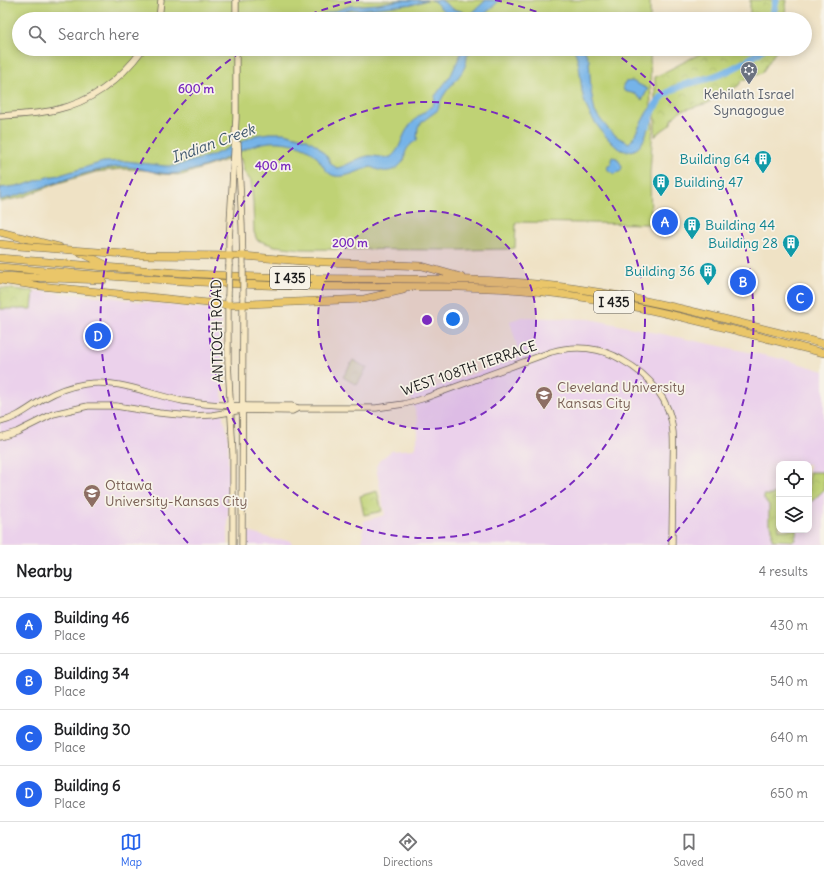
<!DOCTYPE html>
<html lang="en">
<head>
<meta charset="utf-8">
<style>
  body { margin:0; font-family:Delius,sans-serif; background:#f6f6f6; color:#202124 }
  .controls { position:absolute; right:12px; bottom:12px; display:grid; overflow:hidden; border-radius:8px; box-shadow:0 2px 10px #0003 }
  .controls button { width:36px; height:36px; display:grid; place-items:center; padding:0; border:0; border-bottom:1px solid #e0e0e0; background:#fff; color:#202124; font:20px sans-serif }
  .you { position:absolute; left:453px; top:319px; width:14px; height:14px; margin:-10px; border:3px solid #fff; border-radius:50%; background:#1a73e8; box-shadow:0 0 0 6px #1a73e833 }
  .badge { display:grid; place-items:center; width:26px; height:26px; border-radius:50%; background:#2563eb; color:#fff; font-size:13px; font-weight:700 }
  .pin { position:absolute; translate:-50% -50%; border:2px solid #fff; box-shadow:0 1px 4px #0006 }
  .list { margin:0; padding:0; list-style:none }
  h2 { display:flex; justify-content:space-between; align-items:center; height:52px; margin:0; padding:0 16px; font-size:17px }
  h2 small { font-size:13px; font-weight:400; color:#757577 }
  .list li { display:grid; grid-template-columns:26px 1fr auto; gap:12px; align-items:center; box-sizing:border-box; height:56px; padding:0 16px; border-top:1px solid #e0e0e0 }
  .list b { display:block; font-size:15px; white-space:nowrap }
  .list p { margin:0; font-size:13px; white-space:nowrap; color:#757577 }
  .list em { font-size:13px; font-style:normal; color:#757577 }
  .icon { flex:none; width:22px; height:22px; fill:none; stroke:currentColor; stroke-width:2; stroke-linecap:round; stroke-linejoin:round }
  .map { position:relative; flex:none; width:824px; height:545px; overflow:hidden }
  .search { position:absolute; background:#fff; box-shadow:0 2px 10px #0003; left:12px; right:12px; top:12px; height:44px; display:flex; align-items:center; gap:10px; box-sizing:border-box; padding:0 14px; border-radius:22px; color:#757577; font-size:15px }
  .sheet { height:276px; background:#fff }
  nav { display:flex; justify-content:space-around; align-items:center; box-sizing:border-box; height:56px; border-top:1px solid #e0e0e0; background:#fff; font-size:11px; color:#757577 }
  nav a { display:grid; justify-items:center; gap:2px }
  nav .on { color:#2563eb }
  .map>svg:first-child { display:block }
</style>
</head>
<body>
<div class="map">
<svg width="824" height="545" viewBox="0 0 824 545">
  <defs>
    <pattern id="park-crowns" width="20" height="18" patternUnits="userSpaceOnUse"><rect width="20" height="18" fill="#bfd275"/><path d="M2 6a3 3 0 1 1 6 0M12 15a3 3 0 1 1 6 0" fill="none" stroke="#a4b465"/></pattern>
  </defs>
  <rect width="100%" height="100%" fill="#f7f3e8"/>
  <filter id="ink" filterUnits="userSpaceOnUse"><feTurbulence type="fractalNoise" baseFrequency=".025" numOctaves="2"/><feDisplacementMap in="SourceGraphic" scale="8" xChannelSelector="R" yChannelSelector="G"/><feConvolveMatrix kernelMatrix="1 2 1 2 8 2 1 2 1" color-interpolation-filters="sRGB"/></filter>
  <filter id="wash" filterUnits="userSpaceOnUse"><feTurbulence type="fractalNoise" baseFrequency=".012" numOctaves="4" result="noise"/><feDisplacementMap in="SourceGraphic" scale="16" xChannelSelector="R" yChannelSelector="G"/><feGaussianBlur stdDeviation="0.9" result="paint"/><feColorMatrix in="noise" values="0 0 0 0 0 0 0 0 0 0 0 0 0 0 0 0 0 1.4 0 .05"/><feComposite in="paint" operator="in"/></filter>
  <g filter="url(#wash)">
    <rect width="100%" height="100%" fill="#efe2c5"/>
    <path fill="#ebd1eb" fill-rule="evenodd" d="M0 288 111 297 142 302 207 309 214 311 219 315 221 319V325L223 418 226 426 228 439V545H0Z
      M522 317 590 319 787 360 824 371V545H362L364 521 385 515 376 467 379 461 391 451 414 449 417 441 418 420 411 396 520 357 510 321ZM779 464H809V530H779Z
      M248 532 277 540H290L292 545H248Z"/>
    <path fill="#bfd275" stroke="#6e7748" d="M0 0H650V19H19V49H650L651 113 653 126 650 173 651 224 516 222 515 248 507 249 460 250 301 249 275 246 257 240 254 232 253 202 251 181 244 172 241 159H229L182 175 160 174 148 170 121 169 96 172 55 184 23 197 0 202Z"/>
    <path fill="url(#park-crowns)" stroke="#6e7748" d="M750 0H787L784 19H750Z
      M709 49H777L762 73 743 80 738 86 716 97 708 103 680 111 673 118 670 125 658 133 655 137V77Z
      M0 288 34 291 32 309H0Z
      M353 360 367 368 357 385 343 377Z
      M809 472H824V490L809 504Z
      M377 491 382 511 364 515 360 496Z
      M773 493H779V530H797L795 540 793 541 772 540V527L769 524V505L764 499V495H773Z"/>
    <path fill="#75b3e8" stroke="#486882" d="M402 0H427L415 4 358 10C345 8 336 16 324 19 320 20 315 19 310 19L350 6 377 4Z
      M431 0H441L453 9 461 11 469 16 486 0H500L484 15 482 19C465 19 456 22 443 10 437 6 438 3 431 0Z
      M463 49H472L471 52 467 55C468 77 442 86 438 110L423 121 418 127 417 140C411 144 407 147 405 154 405 156 405 159 404 160 395 174 383 173 371 167 359 170 347 178 335 176 325 174 322 162 315 155 305 144 283 141 269 142 253 144 239 152 224 159 210 165 195 170 180 173 159 177 139 165 117 167 76 172 40 191 0 200V188L24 185 47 177 60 175 103 162 126 161 165 166H175L213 155 256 135 269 133H284L307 139 318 146 328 158 331 164 337 168C348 166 356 158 368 156 376 155 388 160 392 156 400 149 401 140 406 131 412 121 423 112 433 106L435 96 451 75Z
      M574 49H584L589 60 591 91 595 112 601 120 610 131 619 138 629 143 632 140 647 112 651 107C651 118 646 144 636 149 627 154 619 150 612 143 598 128 585 112 582 91 580 76 580 63 574 49Z
      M632 81 648 89 642 100 635 94 624 91 623 85 625 82Z
      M612 157 617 158 622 166 621 171 614 174 607 169 608 166 612 164 611 159Z"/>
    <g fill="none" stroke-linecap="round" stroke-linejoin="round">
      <path stroke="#75b3e8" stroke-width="7" d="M772 19 776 0
        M647 125C651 115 655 103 663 96 677 85 691 83 706 79 724 74 750 61 763 49"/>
    </g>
  </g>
  <g filter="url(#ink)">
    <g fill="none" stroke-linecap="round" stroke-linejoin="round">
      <defs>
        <path id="secondary" d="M159 19 161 0
          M236 19V0
          M0 116C18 115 37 114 55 110 92 102 121 79 143 49
          M238 144 242 225 243 266
          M229 265V241L236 118V49
          M228 296V361L233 455V545
          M0 422C18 418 30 407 45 398 57 391 72 386 85 384 120 379 150 395 183 401 219 407 256 406 292 406L298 408H376L404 404 425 398 551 352C575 345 601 347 622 360 649 375 671 400 673 432 674 445 673 458 673 471 673 496 672 520 672 545
          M0 437 17 432 53 414 88 406H116L159 413 190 416 212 415 242 410 292 411 298 408
          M242 545 243 296"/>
        <path id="highway" d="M0 232 59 247
          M0 244 18 246
          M77 251 82 253 106 265
          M139 255 243 256 301 261 422 266 461 277
          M0 258C97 266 194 276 292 278 376 280 462 276 546 285 640 295 732 321 824 344
          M0 267C100 276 200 284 300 286 378 288 457 284 534 291 633 301 728 329 824 353
          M0 276 103 280
          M0 280 40 286 228 305 364 299 403 290"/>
      </defs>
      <use href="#secondary" stroke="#666157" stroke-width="7"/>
      <use href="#highway" stroke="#666157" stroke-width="8"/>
      <use href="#secondary" stroke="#f7e8c3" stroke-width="5.5"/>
      <use href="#highway" stroke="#eac669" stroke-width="7"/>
      <defs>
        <path id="secondary-bridge" d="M228 296 229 265
          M243 296V266"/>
        <path id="highway-bridge" d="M18 246 139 255"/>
      </defs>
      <use href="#secondary-bridge" stroke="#666157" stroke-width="7" stroke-linecap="butt"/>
      <use href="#highway-bridge" stroke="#666157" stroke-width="8" stroke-linecap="butt"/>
      <use href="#secondary-bridge" stroke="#f7e8c3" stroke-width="5.5"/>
      <use href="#highway-bridge" stroke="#eac669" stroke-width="7"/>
    </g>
  </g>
  <circle cx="427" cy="320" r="109" fill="#7b2cbf" fill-opacity=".12"/>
  <g fill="none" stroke="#7b2cbf" stroke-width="2" stroke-dasharray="7 5">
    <circle cx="427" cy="320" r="109"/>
    <circle cx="427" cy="320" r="218"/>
    <path d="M188 543A327 327 0 0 1 242 51M299 19A327 327 0 0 1 359 0M495 0A327 327 0 0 1 555 19M612 51A327 327 0 0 1 666 543"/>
  </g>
  <defs>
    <symbol id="synagogue-pin" viewBox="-11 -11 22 30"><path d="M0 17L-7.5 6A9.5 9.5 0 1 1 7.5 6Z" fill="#6b7280" stroke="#f7f3e8"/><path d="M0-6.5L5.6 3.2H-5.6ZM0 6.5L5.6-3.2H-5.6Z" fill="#fff"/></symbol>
    <symbol id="building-pin" viewBox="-11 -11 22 30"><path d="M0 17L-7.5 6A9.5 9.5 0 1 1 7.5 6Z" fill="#0f9aa8" stroke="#f7f3e8"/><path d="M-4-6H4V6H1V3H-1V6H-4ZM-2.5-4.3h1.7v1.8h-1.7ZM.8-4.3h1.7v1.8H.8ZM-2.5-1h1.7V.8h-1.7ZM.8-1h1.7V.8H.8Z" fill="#fff"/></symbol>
    <symbol id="university-pin" viewBox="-11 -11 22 30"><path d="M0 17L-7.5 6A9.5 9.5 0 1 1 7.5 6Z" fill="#8d6e63" stroke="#f7f3e8"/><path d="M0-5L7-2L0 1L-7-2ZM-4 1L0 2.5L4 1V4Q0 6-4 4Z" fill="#fff"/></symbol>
    <symbol id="school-pin" viewBox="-11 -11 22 30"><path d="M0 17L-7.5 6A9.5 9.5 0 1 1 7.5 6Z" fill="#8d6e63" stroke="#f7f3e8"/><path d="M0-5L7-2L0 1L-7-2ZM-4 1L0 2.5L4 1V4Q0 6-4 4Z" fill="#fff"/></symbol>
  </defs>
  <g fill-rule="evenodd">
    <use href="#synagogue-pin" x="739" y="60" width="20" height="27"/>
    <use href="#building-pin" x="753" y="149" width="20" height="27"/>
    <use href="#building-pin" x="651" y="172" width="20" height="27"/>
    <use href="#building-pin" x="682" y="215" width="20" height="27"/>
    <use href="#building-pin" x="781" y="233" width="20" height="27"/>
    <use href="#building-pin" x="698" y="261" width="20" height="27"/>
    <use href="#university-pin" x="534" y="385" width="20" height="27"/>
    <use href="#school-pin" x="82" y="483" width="20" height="27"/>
  </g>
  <g text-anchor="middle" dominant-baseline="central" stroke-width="3.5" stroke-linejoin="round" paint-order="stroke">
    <g fill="#f7f3e8" stroke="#5e5c59" stroke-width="1">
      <rect x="270" y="267" width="40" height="22" rx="3"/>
      <rect x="594" y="291" width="40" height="22" rx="3"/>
    </g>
    <g font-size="13" font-weight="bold" fill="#1c1c1c">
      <text x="290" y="278">I 435</text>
      <text x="614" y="302">I 435</text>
    </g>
    <g font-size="14" fill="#5b616d" stroke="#f7f3e8">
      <text x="749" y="94">Kehilath Israel<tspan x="749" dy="16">Synagogue</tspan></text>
    </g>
    <g font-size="14" fill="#0d838f" stroke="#f7f3e8" text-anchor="end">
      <text x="750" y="159">Building 64</text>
      <text x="674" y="182" text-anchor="start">Building 47</text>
      <text x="705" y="225" text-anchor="start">Building 44</text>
      <text x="778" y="243">Building 28</text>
      <text x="695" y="271">Building 36</text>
    </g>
    <g font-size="14" fill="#1c1c1c" stroke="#f7f3e8">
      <text transform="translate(217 331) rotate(-91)">ANTIOCH ROAD</text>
      <text transform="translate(469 368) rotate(-19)">WEST 108TH TERRACE</text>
    </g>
    <g font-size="14" fill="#785e54" stroke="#f7f3e8" text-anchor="start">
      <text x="557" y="387">Cleveland University<tspan x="557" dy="16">Kansas City</tspan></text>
      <text x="105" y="485">Ottawa<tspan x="105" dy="16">University-Kansas City</tspan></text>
    </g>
    <g font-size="15" font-style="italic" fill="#40586e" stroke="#f7f3e8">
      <text transform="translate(213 143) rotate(-20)">Indian Creek</text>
    </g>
  </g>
  <circle cx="427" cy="320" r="6" fill="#7b2cbf" stroke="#f7f3e8" stroke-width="2"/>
  <g font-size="12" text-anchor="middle" font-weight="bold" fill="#7b2cbf" stroke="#f7f3e8" stroke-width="3.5" stroke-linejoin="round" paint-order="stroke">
    <text x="196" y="93">600 m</text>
    <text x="273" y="170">400 m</text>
    <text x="350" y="247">200 m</text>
  </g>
</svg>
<div class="controls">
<button><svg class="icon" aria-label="locate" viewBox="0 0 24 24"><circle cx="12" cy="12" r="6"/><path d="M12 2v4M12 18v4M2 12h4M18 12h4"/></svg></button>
<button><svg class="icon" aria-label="layers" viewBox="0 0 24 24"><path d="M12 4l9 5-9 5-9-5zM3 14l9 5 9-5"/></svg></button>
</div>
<div class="you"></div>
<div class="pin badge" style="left:665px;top:222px">A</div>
<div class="pin badge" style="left:743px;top:282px">B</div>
<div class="pin badge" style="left:800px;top:298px">C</div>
<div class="pin badge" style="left:98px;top:336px">D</div>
<div class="search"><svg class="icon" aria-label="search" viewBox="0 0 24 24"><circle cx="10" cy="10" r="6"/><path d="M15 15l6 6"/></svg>Search here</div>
</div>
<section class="sheet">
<h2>Nearby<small>4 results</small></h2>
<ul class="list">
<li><span class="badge">A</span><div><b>Building 46</b><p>Place</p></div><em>430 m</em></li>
<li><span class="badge">B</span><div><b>Building 34</b><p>Place</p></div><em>540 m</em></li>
<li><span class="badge">C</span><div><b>Building 30</b><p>Place</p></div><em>640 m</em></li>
<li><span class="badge">D</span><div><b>Building 6</b><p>Place</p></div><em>650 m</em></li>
</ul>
</section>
<nav>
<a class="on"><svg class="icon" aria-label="map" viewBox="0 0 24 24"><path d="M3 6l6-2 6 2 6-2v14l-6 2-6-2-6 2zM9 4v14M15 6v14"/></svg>Map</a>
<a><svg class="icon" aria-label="directions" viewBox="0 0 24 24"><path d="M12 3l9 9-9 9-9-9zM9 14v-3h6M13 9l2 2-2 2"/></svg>Directions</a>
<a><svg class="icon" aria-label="saved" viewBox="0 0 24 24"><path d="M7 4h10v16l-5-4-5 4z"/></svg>Saved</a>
</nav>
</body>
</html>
